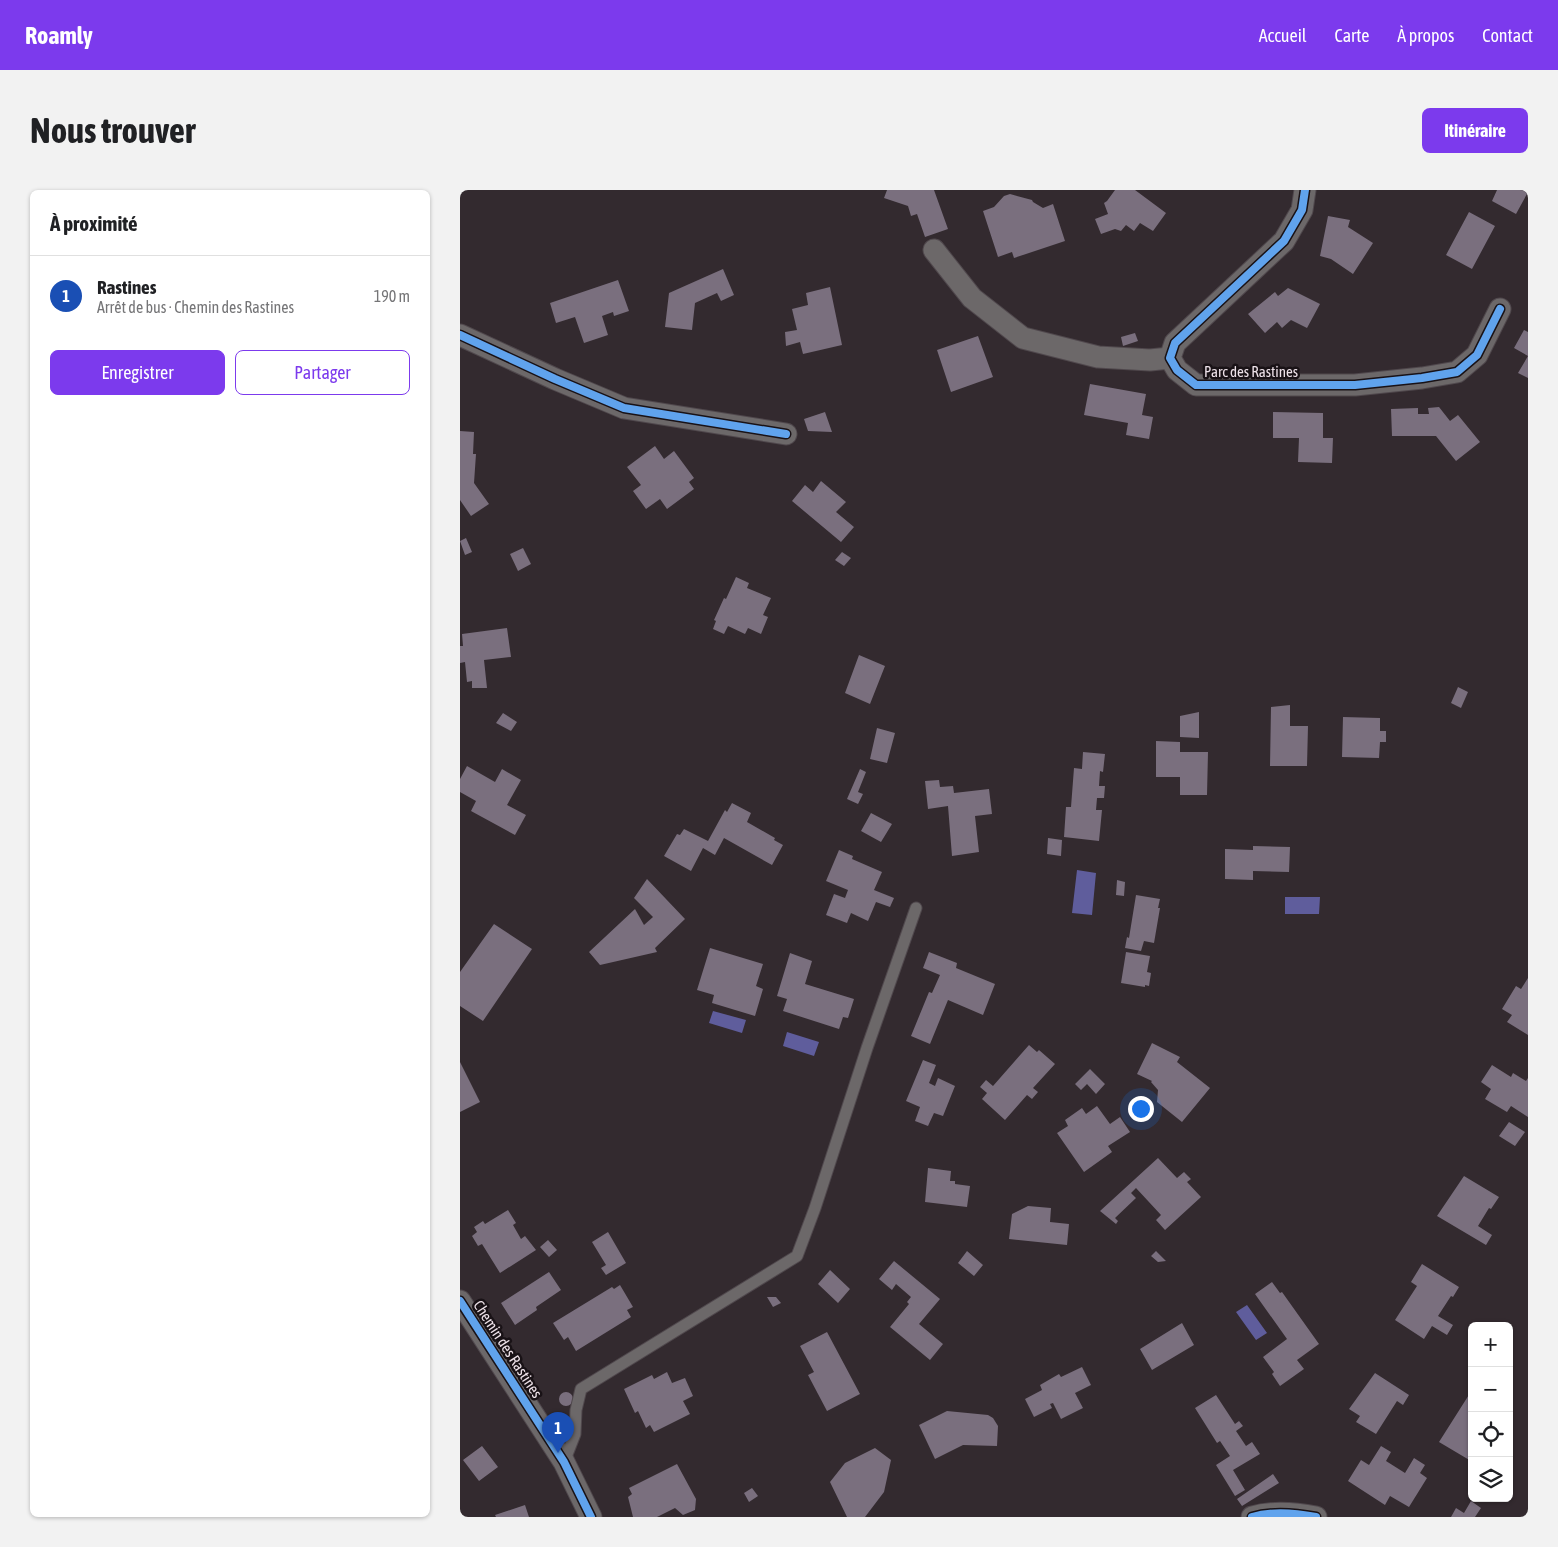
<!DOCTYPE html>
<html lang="fr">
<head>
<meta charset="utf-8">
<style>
  body { margin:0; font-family:"Asap Condensed",sans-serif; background:#f2f2f2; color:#202124 }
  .controls { position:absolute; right:15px; bottom:15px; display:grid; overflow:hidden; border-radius:8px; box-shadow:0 1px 4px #0004 }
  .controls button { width:45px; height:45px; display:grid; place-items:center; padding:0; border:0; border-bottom:1px solid #e0e0e0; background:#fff; color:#202124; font:25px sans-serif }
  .you { position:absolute; left:680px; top:918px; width:18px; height:18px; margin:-12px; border:4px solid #fff; border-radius:50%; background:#1a73e8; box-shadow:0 0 0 8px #1a73e833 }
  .badge { display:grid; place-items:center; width:32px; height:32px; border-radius:50%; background:#7c3aed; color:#fff; font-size:16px; font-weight:700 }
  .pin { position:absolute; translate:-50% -41px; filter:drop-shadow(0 1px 2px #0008) }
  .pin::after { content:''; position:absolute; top:26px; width:18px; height:15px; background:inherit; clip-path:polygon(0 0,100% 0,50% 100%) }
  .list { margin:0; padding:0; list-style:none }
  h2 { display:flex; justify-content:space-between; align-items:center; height:65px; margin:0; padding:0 20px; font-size:21px }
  h2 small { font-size:16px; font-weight:400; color:#757577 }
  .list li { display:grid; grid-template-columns:32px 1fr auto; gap:15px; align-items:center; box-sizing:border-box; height:80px; padding:0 20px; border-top:1px solid #e0e0e0 }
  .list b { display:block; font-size:19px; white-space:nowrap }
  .list p { margin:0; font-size:16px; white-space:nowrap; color:#757577 }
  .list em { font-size:16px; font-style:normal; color:#757577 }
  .actions { display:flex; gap:10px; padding:15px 20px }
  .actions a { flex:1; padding:11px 0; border:1px solid #7c3aed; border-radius:8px; text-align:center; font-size:18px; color:#7c3aed }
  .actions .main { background:#7c3aed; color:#fff }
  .icon { flex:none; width:28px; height:28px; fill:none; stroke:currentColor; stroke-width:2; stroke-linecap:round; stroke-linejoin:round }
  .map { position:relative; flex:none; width:1068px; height:1327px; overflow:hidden; border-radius:8px }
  header { display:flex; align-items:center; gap:30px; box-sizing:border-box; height:70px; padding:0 25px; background:#7c3aed; color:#fff }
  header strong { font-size:24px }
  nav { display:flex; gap:28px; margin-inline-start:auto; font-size:18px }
  .intro { display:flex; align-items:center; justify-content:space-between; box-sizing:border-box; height:120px; padding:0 30px }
  h1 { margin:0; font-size:35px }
  .button { padding:12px 22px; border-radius:8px; background:#7c3aed; color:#fff; font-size:18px; font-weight:700 }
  main { display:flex; gap:30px; padding:0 30px }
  aside { flex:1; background:#fff; border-radius:8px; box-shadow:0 1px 4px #0004 }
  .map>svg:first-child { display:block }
</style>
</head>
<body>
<header>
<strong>Roamly</strong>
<nav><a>Accueil</a><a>Carte</a><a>À propos</a><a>Contact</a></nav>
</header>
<div class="intro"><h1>Nous trouver</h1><a class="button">Itinéraire</a></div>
<main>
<aside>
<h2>À proximité<small></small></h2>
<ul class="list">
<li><span class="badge" style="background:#1a4fb4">1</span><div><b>Rastines</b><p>Arrêt de bus · Chemin des Rastines</p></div><em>190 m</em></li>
</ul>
<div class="actions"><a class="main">Enregistrer</a><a>Partager</a></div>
</aside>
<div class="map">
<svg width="1068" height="1327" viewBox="0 0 1068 1327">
  <rect width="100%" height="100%" fill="#332a2f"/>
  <path fill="#5f5d9c" d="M617 680 636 683 632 725 612 723Z
    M825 707H860L859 724H825Z
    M253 821 286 830 282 843 249 833Z
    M327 842 359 852 354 866 323 856Z
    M787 1115 807 1143 796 1150 776 1122Z"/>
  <path fill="#7a6f7e" d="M427 0H474L488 39 465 47 457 24 451 26 448 16 424 8Z
    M655 0H675L706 23 693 41 680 33 674 41 666 35 661 41 655 39 641 44 635 29 648 24 644 13 647 11Z
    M1037 0H1068V2L1056 24 1032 11Z
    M550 4 572 10 573 12 583 18 593 14 605 51 554 68 552 62 538 67 523 21 534 17 544 6Z
    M1009 22 1035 36 1012 79 986 65Z
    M868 26 890 30 888 37 913 53 893 84 871 69 860 66Z
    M263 79 274 105 261 111 257 103 235 113 232 140 205 137 209 103Z
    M158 90 169 121 154 126 153 122 142 126 148 145 124 153 115 127 96 133 90 113Z
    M370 97 382 155 343 164 340 152 326 156 325 142 337 140 332 119 348 115 346 103Z
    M828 98 860 114 847 138 831 130 822 138 817 132 805 143 788 124 815 102 818 106Z
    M1064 140 1068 142V188L1058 183 1068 166 1054 158Z
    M675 143 678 151 663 156 661 147Z
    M518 146 533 187 491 202 477 160Z
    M630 194 686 204 682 225 693 227 689 249 666 245 668 233 624 225Z
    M979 217 990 231 998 225 1020 252 996 271 976 246H932L931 219 958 218V224H969L968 218Z
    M365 222 372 242 348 241 344 229Z
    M813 222 863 223V248H873L872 273 838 272 839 248H813Z
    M0 241 14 242 13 264H16L14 293 29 314 11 326 0 310Z
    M195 256 204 269 214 261 234 288 229 292 234 299 207 319 200 309 186 319 173 301 181 295 167 277Z
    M361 291 386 312 376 322 394 337 381 352 332 311 345 295 353 302Z
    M6 348 12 362 5 365 0 351Z
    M63 358 71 374 58 381 50 364Z
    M382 362 391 368 384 376 375 370Z
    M276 387 289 393 287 398 311 408 303 425 308 427 301 444 288 438 285 444 268 436 264 444 253 439 256 431 254 430 264 408 266 409Z
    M47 438 51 467 24 470 27 498H12V491L7 492 5 472 0 473V456H3L2 444Z
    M399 465 425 476 410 514 385 503Z
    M998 497 1008 502 1001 518 991 513Z
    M830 515V536H848L847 576H810L811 517Z
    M739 522V548L720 547V526Z
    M43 523 57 532 51 541 36 533Z
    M883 527 920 528V541H926V552H920L919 568 882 567Z
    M417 538 435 543 427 573 410 569Z
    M696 551 720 552V562H748L747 605H720V587H696Z
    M623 562 645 564 643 582 640 581 639 596H645L644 608H637L636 620H642L639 651 604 647 606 617H611L614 578 622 579Z
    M7 576 35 592 42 579 61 590 47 615 66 625 55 645 11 621 16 611 0 602V589Z
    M400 579 406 582 398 602 403 604 398 614 387 609Z
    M479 590 480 597 493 596 494 603 529 599 532 624 515 626 519 662 492 666 488 616 468 619 465 591Z
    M272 613 291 623 287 632 315 648 314 650 323 655 312 675 264 648 255 665 243 658 231 681 204 666 217 644 220 645 224 639 248 651 265 620 267 622Z
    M411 623 432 634 421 652 401 641Z
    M588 648 602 650 601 666 587 664Z
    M793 656 830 657 829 682 793 681V690L765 689V659L793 660Z
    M379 660 393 666 392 669 422 682 414 700 434 708 430 717 416 712 408 731 391 723 387 733 366 725 374 704 385 708 388 700 366 691Z
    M187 689 225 729 195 758 197 762 140 775 129 762 175 719 184 735 193 727 174 708Z
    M657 690 665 692 664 706 656 705Z
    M676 705 700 709 698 718H700L694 753 684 751 681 761 665 758 667 747 669 748Z
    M34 734 72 759 23 831 0 816V782Z
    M250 758 303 774 296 796 303 799 295 826 252 813 254 805 237 800Z
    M469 762 497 773 496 778 535 794 523 825 488 810 470 854 451 846 469 802 472 803 480 785 463 778Z
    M666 762 690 766 687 782 691 783 689 796 685 795V797L661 793Z
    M330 763 352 771 345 794 394 809 388 828 383 827 379 839 323 821 327 809 317 806Z
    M1068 788V845L1047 832 1052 825 1042 819 1056 796 1061 799Z
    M692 853 720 867 717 872 750 898 722 932 697 912 698 900 691 892 692 891 677 884Z
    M569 855 577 862 579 860 595 874 573 898 578 902 572 909 567 905 545 930 522 909 527 903 520 897 526 890 533 896Z
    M463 870 476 875 469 893 475 896 478 888 495 896 483 926 474 923 468 936 455 931 460 917 446 911Z
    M0 872 20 912 0 922Z
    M1032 875 1051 887 1053 883 1066 891 1068 888V927L1051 916 1047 922 1025 909 1031 899 1021 892Z
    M630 879 645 894 636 904 627 894 621 900 615 894Z
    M637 916 650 934 660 927 670 942 648 956 652 962 624 982 597 943 608 936 605 930 622 918 626 924Z
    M1049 932 1065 942 1055 956 1039 946Z
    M698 968 717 988 724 982 731 989 727 992 741 1007 705 1040 696 1030 701 1025 676 998 671 1003 676 1008 655 1028 658 1031 656 1034 640 1021Z
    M468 978 491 981 490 991H495V994L510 996 507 1017 465 1012Z
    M1004 986 1039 1007 1031 1019 1029 1018 1018 1036 1032 1045 1026 1055 977 1026Z
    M568 1016 591 1018 590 1032 609 1034 607 1055 549 1049 552 1024Z
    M48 1020 56 1033 53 1035 61 1049 65 1046 76 1060 40 1083 22 1054 18 1056 12 1046 17 1042 14 1037 23 1031 25 1034Z
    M148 1042 166 1073 146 1085 141 1078 146 1075 132 1052Z
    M88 1050 97 1060 89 1067 80 1057Z
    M507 1061 523 1075 514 1086 498 1073Z
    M696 1061 706 1071 698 1072 691 1066Z
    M434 1071 480 1109 459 1134 483 1154 470 1170 430 1137 449 1114 447 1112 451 1107 436 1094 432 1100 419 1089Z
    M962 1074 999 1097 993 1107 991 1106 978 1126 993 1135 987 1145 972 1136 964 1149 935 1130 957 1096 951 1092Z
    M370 1080 390 1099 378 1113 358 1094Z
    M89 1082 101 1100 76 1117 77 1120 55 1135 41 1113Z
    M812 1092 820 1103 822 1102 859 1154 837 1170 844 1179 820 1196 812 1184 814 1182 803 1167 827 1149 795 1104Z
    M160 1095 173 1117 167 1120 171 1127 116 1161 108 1147 104 1150 93 1133 152 1097 154 1099Z
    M307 1107H316L321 1113 313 1117Z
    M722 1133 734 1155 692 1180 680 1159Z
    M367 1142 400 1204 367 1221 348 1185 354 1182 340 1156Z
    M622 1177 631 1195 615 1203 623 1218 601 1229 593 1213 590 1214 592 1218 574 1227 565 1209 582 1200 580 1195 599 1184 601 1187Z
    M207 1182 212 1193 225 1188 233 1206 223 1211 230 1224 194 1242 190 1235 186 1238 178 1221 175 1223 164 1199 192 1185 194 1189Z
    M915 1183 949 1205 943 1215 937 1211 916 1244 896 1232 900 1226 889 1219Z
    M1012 1200V1270L1011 1271 979 1252Z
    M99 1209a7 7 0 1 1 14 0a7 7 0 1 1-14 0Z
    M756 1205 775 1234 779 1231 783 1236 776 1241 786 1256 792 1252 800 1264 773 1280 785 1300 775 1306 756 1275 770 1266 760 1251 757 1253 735 1218Z
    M487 1221 528 1225 533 1228 538 1236 537 1256 503 1255 475 1269 459 1235Z
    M22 1256 38 1277 19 1291 3 1270Z
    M921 1256 931 1262 926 1271 945 1283 954 1268 965 1275 960 1283 967 1288 949 1317 930 1306 925 1315 888 1291 901 1270 909 1275Z
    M415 1258 431 1270 424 1302 405 1327H387L370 1292 385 1273Z
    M217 1274 236 1309 235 1320 223 1325 215 1318 197 1327H173L168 1307 172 1304 169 1298Z
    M813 1284 819 1293 782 1316 777 1309Z
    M292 1298 298 1306 289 1312 284 1303Z
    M1011 1311 1021 1318 1015 1327H991L996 1318 1004 1323Z
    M65 1315 69 1327H36L35 1325Z"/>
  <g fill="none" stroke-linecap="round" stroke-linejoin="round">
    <defs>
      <path id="service" d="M104 1272 115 1244 116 1220 121 1199 337 1066 355 1018 407 858 456 718"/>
      <path id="minor" d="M845 0 842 20 824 51 715 153 710 168 717 180 736 195H895L962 188 997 182 1017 165 1040 119
        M474 60 512 108 563 148 638 167 690 170 710 168
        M0 145 95 189 164 218 326 244
        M0 1111 104 1272 131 1327
        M792 1327C812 1321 835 1323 856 1327"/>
    </defs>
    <use href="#service" stroke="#50484d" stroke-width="13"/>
    <use href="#minor" stroke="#50484d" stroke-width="23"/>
    <use href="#service" stroke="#6c6869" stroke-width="11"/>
    <use href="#minor" stroke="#6c6869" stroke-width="21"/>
    <defs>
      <path id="cycleway" d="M845 0 842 20 824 51 715 153 710 168 717 180 736 195H895L962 188 997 182 1017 165 1040 119
        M0 145 95 189 164 218 326 244
        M0 1111 104 1272 131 1327
        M792 1327C812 1321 835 1323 856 1327"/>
    </defs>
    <use href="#cycleway" stroke="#191216" stroke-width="11"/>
    <use href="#cycleway" stroke="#60a3ed" stroke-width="8"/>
  </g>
  <g text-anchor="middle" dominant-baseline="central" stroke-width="5" stroke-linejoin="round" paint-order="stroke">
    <g font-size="15" fill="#eee2e9" stroke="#191216">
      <text x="791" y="181">Parc des Rastines</text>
      <text transform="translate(48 1159) rotate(57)">Chemin des Rastines</text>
    </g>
  </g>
</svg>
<div class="controls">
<button>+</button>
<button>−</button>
<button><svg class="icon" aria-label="locate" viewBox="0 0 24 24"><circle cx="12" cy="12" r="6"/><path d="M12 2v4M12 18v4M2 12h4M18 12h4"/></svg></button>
<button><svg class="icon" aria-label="layers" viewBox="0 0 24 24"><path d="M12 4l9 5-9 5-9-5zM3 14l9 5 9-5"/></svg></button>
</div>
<div class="you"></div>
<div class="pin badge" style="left:98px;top:1263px;background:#1a4fb4">1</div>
</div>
</main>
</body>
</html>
